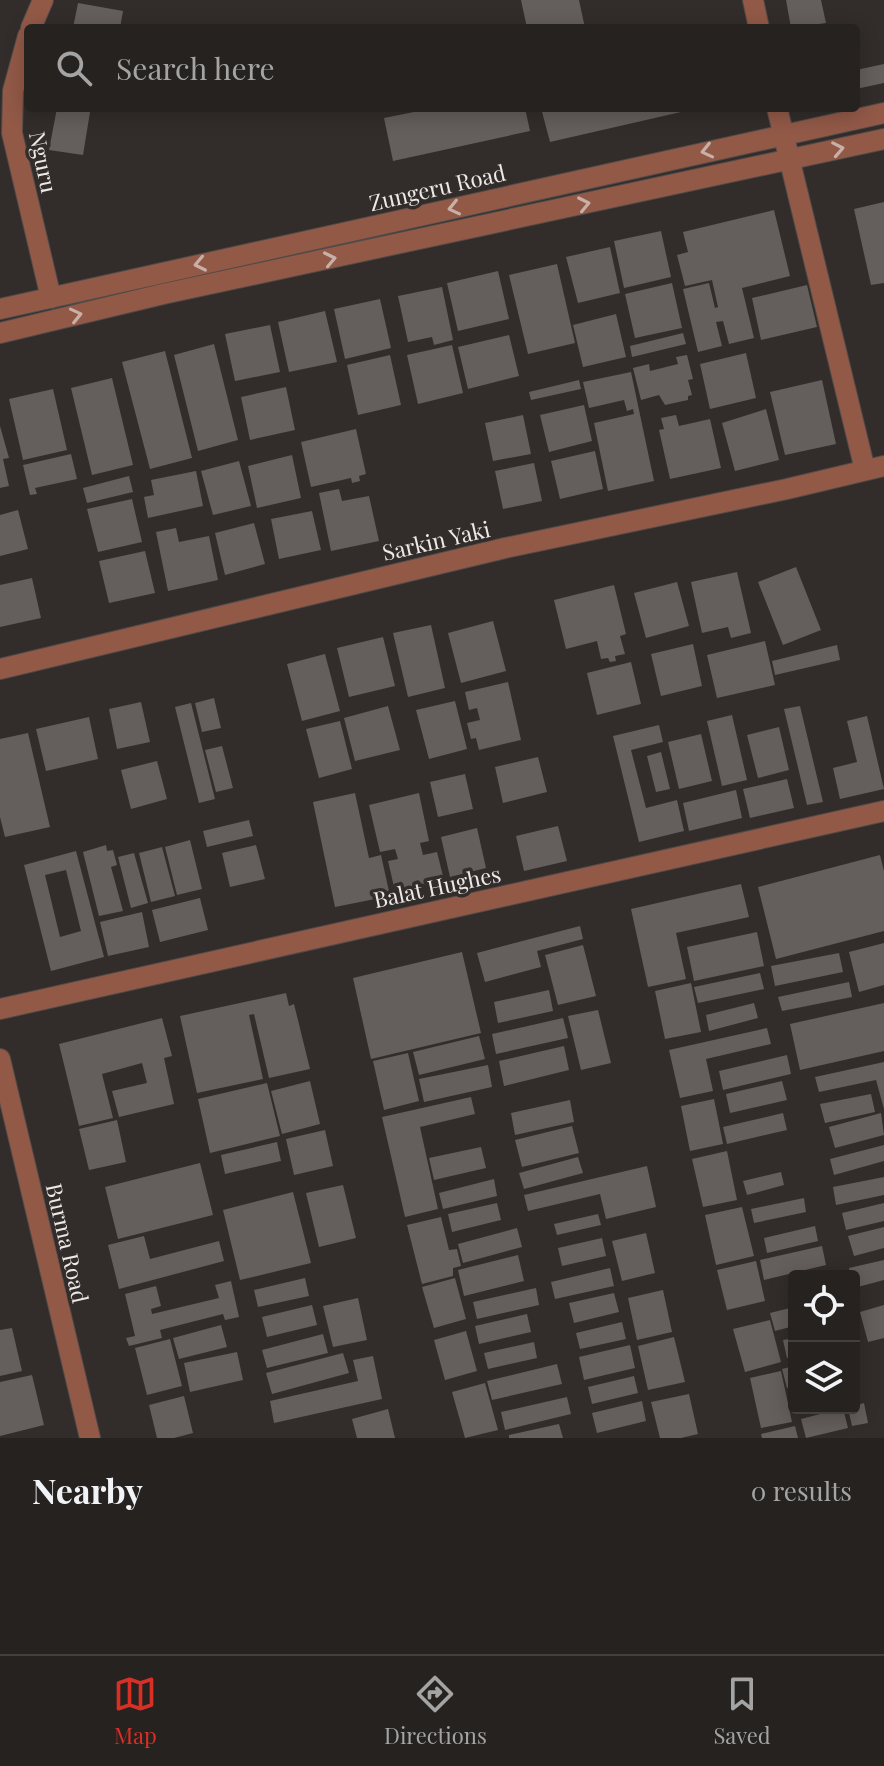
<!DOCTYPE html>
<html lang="en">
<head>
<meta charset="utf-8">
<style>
  body { margin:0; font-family:"Playfair Display",serif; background:#322f2d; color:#f1f3f6 }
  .controls { position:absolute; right:24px; bottom:24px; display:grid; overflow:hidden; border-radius:8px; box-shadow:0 4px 20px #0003 }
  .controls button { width:72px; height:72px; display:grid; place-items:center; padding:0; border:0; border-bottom:2px solid #423f3e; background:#262220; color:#f1f3f6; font:40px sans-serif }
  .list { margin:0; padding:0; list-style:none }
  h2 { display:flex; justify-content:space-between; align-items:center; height:104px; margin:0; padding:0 32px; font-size:34px }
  h2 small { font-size:26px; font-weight:400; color:#a4a4a5 }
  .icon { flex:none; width:44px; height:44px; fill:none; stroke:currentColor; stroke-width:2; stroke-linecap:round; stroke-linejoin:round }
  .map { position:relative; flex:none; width:884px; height:1438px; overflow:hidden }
  .search { position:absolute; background:#262220; box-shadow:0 4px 20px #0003; left:24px; right:24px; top:24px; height:88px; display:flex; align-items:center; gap:20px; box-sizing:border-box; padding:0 28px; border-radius:8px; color:#a4a4a5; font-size:30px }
  .sheet { height:216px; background:#262220 }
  nav { display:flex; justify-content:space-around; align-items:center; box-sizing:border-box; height:112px; border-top:2px solid #423f3e; background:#262220; font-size:22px; color:#a4a4a5 }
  nav a { display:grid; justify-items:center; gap:4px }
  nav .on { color:#d93025 }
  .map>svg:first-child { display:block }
</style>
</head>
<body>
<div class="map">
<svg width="884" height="1438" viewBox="0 0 884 1438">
  <rect width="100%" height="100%" fill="#322d2b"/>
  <path fill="#645e5c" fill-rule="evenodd" d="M521 0H579L585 28H527Z
    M786 0H821L826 23 791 28Z
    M78 3 123 11 120 28H73Z
    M884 64V83L856 89V70Z
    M57 108 90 112 83 155 49 150Z
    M434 108H525L530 131 393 161 384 118Z
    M541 108H694V109L550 142Z
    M884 202V283L871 285 854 209Z
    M774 210 790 276 742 288 754 338 729 344 723 321 716 322 722 346 698 352 683 289 709 283 715 308 718 307 712 280 685 286 677 255 688 252 683 232Z
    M661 231 671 277 624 288 614 241Z
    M610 247 620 293 578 303 566 257Z
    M557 264 575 343 528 354 509 275Z
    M498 271 509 319 458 331 447 283Z
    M672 283 682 328 635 338 625 294Z
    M807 285 817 327 761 340 752 298Z
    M442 287 453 340 434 345 432 337 408 342 398 296Z
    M380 299 391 348 345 359 334 309Z
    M325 311 337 362 289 372 278 322Z
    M616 314 626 357 583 367 573 325Z
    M270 325 280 372 235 381 225 334Z
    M683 333 686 344 632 357 630 346Z
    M509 335 519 376 468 389 458 347Z
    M214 344 238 440 198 451 174 355Z
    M452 345 463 393 418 404 407 355Z
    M165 351 192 458 150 469 122 362Z
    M746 353 756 398 710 409 700 364Z
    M390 355 401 405 358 415 347 365Z
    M687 355 693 379 688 380 692 395 688 396V400L665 405 659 395 641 400 633 368 649 364 650 371 678 364 676 357Z
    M631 372 654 481 608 491 594 423 634 414 633 409 627 411 624 400 589 408 583 382Z
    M112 378 133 465 92 475 71 388Z
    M579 380 581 389 531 400 529 392Z
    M822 380 836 444 785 455 770 392Z
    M286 387 295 430 250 440 241 397Z
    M53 389 67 450 23 460 9 399Z
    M584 405 592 441 549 452 540 415Z
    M766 409 779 460 735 471 722 423Z
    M523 415 531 454 493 461 485 423Z
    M676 415 679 426 710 419 721 468 670 479 659 430 664 429 661 418Z
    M0 426 9 458 3 459 9 486 0 488Z
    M356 429 366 474 359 476 360 481 352 483 351 478 311 487 301 442Z
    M595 451 603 489 560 499 551 461Z
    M71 454 77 479 35 488 37 494 30 495 23 465Z
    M292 455 301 498 257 508 248 466Z
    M239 461 251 506 213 515 201 471Z
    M534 463 542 501 503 509 495 471Z
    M196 471 203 506 148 518 144 497 154 495 151 480Z
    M129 476 133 492 87 503 83 488Z
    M339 489 342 501 369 496 379 541 331 551 319 493Z
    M132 499 142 542 98 552 87 509Z
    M18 510 28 549 0 556V515Z
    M312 511 321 550 279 559 271 519Z
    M254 523 265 564 225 575 215 533Z
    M176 528 179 542 209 536 218 580 168 591 156 532Z
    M145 551 155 593 109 603 99 561Z
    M796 567 821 630 783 645 758 582Z
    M737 572 751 633 731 638 728 627 702 633 691 582Z
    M32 578 41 618 0 627V585Z
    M677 582 689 626 646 638 634 593Z
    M614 585 626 634 620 636 625 654 615 656 616 661 610 662 608 658 601 659 597 641 566 649 554 600Z
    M493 621 506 671 461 683 448 633Z
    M431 625 445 688 408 697 393 633Z
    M383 637 395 686 349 697 337 648Z
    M765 641 775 685 717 698 707 655Z
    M693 644 702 686 661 696 651 654Z
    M837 645 840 660 775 675 772 661Z
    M325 654 340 711 302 721 287 664Z
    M631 662 641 704 597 715 587 673Z
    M508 682 521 740 479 750 476 738 471 739 467 723 480 720 477 708 469 710 465 692Z
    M214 698 221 728 202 732 195 703Z
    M455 701 467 749 429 759 416 710Z
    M141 702 150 742 117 749 109 709Z
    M191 703 215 799 199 803 175 707Z
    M388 706 400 750 355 761 344 718Z
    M800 706 823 802 807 805 784 709Z
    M732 715 747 780 722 786 707 721Z
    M867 716 884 789 840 799 833 768 857 762 847 721Z
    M89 717 98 759 46 771 36 729Z
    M340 721 352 769 319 778 306 729Z
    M659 725 663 742 631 750 646 808 677 800 684 831 639 842 613 736Z
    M779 727 789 770 758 778 747 735Z
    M28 733 50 827 5 837 0 817V739Z
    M701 734 712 781 679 789 668 742Z
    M222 746 233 788 216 792 205 750Z
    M661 752 670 789 656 792 647 756Z
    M538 757 547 792 503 803 495 767Z
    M157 761 167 799 131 809 121 770Z
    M465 774 473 809 438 817 430 782Z
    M787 779 794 808 750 818 743 789Z
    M736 790 742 818 689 831 683 803Z
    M355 793 369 858 381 855 390 896 335 907 313 802Z
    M419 793 429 841 420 843 423 855 437 852 444 880 395 891 388 861 398 859 395 849 380 852 369 805Z
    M249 820 253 836 207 847 203 831Z
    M558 826 567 861 524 871 516 836Z
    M477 828 486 868 450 877 441 837Z
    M190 840 202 889 177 895 165 847Z
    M106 845 107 851 113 850 117 865 111 867 123 911 99 916 83 852Z
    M256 845 265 879 230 887 222 853Z
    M162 847 175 896 151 902 139 853Z
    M76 851 104 957 51 971 24 865ZM66 870 81 931 60 937 45 875Z
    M134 853 148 903 131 908 118 857Z
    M880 855 884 871V931L776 959 758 887Z
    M741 884 749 917 676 933 686 979 648 987 631 909Z
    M200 898 208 930 160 942 152 910Z
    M142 912 149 947 108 956 100 922Z
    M580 926 583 939 537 951 541 967 485 982 477 953Z
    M757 932 764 966 694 981 687 947Z
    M884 943V985L859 992 849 952Z
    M583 945 596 996 558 1005 545 955Z
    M462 952 481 1033 371 1059 353 978Z
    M839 953 843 972 775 986 771 966Z
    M760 973 764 989 698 1003 694 987Z
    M849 982 852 997 782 1011 778 997Z
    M691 983 701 1032 665 1039 655 991Z
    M549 990 553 1011 498 1023 494 1002Z
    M286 993 289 1006 294 1004 310 1069 269 1078 254 1014 249 1015 263 1079 197 1093 180 1016Z
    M754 1003 758 1018 709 1031 706 1015Z
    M884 1003V1051L800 1070 790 1024Z
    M598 1010 611 1063 581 1070 568 1016Z
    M162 1018 172 1056 164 1058 174 1104 119 1117 112 1091 147 1083 142 1063 102 1074 113 1118 79 1126 59 1044Z
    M563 1018 568 1038 496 1054 492 1034Z
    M767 1028 771 1044 706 1059 713 1091 680 1098 669 1050Z
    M479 1036 485 1059 419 1075 413 1052Z
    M564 1046 569 1070 504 1086 499 1061Z
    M408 1053 419 1101 384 1110 373 1061Z
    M787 1055 791 1074 723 1090 719 1071Z
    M884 1062V1109L876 1080 819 1092 815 1077Z
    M488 1065 492 1087 424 1102 419 1079Z
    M310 1081 320 1124 282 1134 271 1091Z
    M782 1081 787 1100 730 1113 726 1094Z
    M267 1083 280 1136 210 1153 198 1099Z
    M871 1094 875 1112 825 1123 820 1104Z
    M471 1097 475 1114 420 1127 438 1209 405 1217 382 1117Z
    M714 1099 723 1144 690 1151 681 1106Z
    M570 1100 574 1122 515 1135 511 1113Z
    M783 1113 787 1130 727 1144 723 1127Z
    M881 1113 884 1135 835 1148 829 1127Z
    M117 1120 126 1162 89 1170 79 1129Z
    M572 1126 579 1153 522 1167 515 1140Z
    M325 1130 333 1166 294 1175 286 1139Z
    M277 1142 281 1161 225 1174 221 1155Z
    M884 1145V1161L834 1175 830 1159Z
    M481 1147 486 1168 434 1180 429 1158Z
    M727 1151 737 1200 703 1207 692 1159Z
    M578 1157 583 1173 524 1189 519 1173Z
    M200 1163 213 1215 118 1239 105 1187Z
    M647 1166 656 1207 606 1219 600 1194 528 1211 524 1195Z
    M781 1172 784 1185 747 1195 743 1181Z
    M884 1177V1195L836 1205 833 1187Z
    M494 1179 497 1196 443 1209 439 1193Z
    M343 1185 356 1238 319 1247 306 1193Z
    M293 1192 311 1263 240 1280 223 1210Z
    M804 1198 806 1212 754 1223 751 1209Z
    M497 1203 501 1220 452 1232 448 1214Z
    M884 1203V1221L846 1230 842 1213Z
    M742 1207 754 1256 716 1265 705 1215Z
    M598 1214 601 1225 557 1235 554 1224Z
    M441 1217 449 1250 457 1249 461 1266 453 1268V1276L422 1284 407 1225Z
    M815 1226 818 1241 767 1253 764 1238Z
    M884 1227V1248L854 1256 848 1236Z
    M517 1228 522 1247 463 1263 458 1244Z
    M646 1233 655 1273 622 1281 612 1241Z
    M144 1236 150 1259 219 1241 224 1261 119 1289 108 1245Z
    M602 1238 606 1256 562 1266 558 1248Z
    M822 1246 826 1265 764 1280 760 1260Z
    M518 1255 524 1281 464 1296 458 1270Z
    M884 1260V1280L854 1288V1276H851L849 1268Z
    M756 1261 765 1301 727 1310 717 1270Z
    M610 1268 614 1286 555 1299 551 1282Z
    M305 1278 309 1296 258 1307 254 1290Z
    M455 1278 466 1319 434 1328 422 1287Z
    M231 1281 239 1317 225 1320 223 1314 160 1330 162 1338 129 1346 126 1338 135 1336 125 1294 156 1286 161 1306 151 1309 152 1314 219 1298 215 1285Z
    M536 1288 539 1305 477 1319 473 1302Z
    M663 1290 672 1332 637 1340 628 1298Z
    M614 1293 619 1312 574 1323 569 1303Z
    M358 1298 367 1340 333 1347 323 1306Z
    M312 1305 317 1325 267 1337 262 1317Z
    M884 1305V1338L868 1342 860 1312Z
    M794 1307V1326L775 1331 770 1313Z
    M527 1314 531 1332 479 1344 475 1326Z
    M770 1320 781 1362 745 1372 733 1329Z
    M622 1322 626 1339 580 1349 576 1333Z
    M221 1325 227 1347 179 1359 173 1338Z
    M12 1328 22 1371 0 1376V1330Z
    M466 1331 477 1371 445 1380 434 1340Z
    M323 1334 328 1353 267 1368 262 1350Z
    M674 1337 685 1382 648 1390 638 1346Z
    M794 1338V1356L787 1358 783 1340Z
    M170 1339 182 1386 147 1395 135 1348Z
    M534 1342 537 1358 488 1369 484 1353Z
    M630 1345 635 1368 584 1380 579 1357Z
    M237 1352 243 1380 190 1392 184 1363Z
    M343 1353 349 1373 272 1394 266 1373Z
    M373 1356 382 1399 274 1423 270 1401 358 1381 353 1360Z
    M557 1364 562 1384 492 1400 487 1381Z
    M794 1366V1387L787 1388 782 1369Z
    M781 1371 792 1422 761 1428 750 1378Z
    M32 1375 44 1425 0 1436V1382Z
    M634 1376 638 1393 592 1404 588 1387Z
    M485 1383 498 1430 465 1438 452 1392Z
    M689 1394 698 1434 681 1438H660L651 1402Z
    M184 1396 193 1433 174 1438H157L149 1405Z
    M567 1397 571 1414 505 1430 501 1412Z
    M642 1401 646 1421 597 1433 592 1413Z
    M864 1403 868 1423 852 1426 848 1408Z
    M843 1408 848 1428 806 1438 801 1419Z
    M388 1409 395 1438H357L352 1419Z
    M559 1424 563 1438H509V1435Z
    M795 1426 798 1438H762L761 1434Z"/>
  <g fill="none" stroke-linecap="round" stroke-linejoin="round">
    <defs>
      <path id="minor" d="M753 0 759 28
        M31 28 43 0
        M28 36 13 91 12 133 51 298
        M777 108 865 470
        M0 309 884 113
        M0 333 163 294 884 139
        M0 669 505 548 787 489 884 466
        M0 1009 884 811
        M0 1059 90 1438"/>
    </defs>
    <use href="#minor" stroke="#504b49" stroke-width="22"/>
    <use href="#minor" stroke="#925947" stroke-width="20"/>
  </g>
  <defs><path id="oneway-chevron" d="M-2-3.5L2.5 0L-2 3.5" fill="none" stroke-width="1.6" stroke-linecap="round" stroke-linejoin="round" transform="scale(2)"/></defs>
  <g stroke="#c8afa7">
    <use href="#oneway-chevron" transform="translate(838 149) rotate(-11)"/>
    <use href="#oneway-chevron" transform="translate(707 151) rotate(167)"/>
    <use href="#oneway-chevron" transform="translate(584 204) rotate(-12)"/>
    <use href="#oneway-chevron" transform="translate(454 208) rotate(167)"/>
    <use href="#oneway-chevron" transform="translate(330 259) rotate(-12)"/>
    <use href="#oneway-chevron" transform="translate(200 264) rotate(168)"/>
    <use href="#oneway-chevron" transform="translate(76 315) rotate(-13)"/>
  </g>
  <g text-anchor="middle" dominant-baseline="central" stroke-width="7" stroke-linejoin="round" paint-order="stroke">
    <g font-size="22" fill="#ece9e7" stroke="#322d2b">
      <text transform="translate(44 162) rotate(78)">Nguru</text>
      <text transform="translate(437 187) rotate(-13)">Zungeru Road</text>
      <text transform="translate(436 540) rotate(-13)">Sarkin Yaki</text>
      <text transform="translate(437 886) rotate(-12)">Balat Hughes</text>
      <text transform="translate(68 1243) rotate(77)">Burma Road</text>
    </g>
  </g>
</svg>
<div class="controls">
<button><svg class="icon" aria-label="locate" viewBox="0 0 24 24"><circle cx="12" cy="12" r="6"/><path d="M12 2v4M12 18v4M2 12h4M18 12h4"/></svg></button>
<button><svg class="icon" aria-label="layers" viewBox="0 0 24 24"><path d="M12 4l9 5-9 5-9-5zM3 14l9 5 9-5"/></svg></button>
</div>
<div class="search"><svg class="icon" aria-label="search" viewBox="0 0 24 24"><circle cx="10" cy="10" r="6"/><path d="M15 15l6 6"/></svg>Search here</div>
</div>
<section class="sheet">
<h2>Nearby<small>0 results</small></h2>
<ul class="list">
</ul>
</section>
<nav>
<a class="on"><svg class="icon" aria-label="map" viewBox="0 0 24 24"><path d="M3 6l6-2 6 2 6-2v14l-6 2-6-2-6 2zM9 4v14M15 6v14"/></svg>Map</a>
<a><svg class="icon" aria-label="directions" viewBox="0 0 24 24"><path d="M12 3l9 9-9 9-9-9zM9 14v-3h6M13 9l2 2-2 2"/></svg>Directions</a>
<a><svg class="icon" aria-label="saved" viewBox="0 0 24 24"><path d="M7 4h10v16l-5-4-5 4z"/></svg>Saved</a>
</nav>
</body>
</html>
